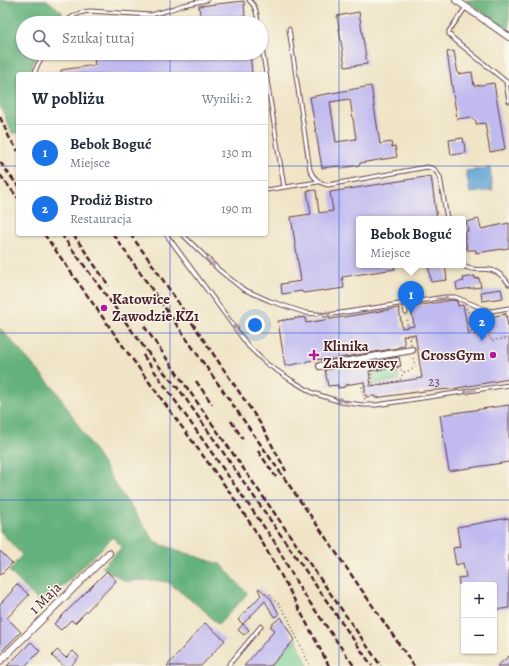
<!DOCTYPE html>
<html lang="pl">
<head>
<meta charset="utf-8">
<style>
  body { margin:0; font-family:Alegreya,serif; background:#f2f2f3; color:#1f2937 }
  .controls { position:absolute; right:12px; bottom:12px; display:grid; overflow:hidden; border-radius:4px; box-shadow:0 1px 3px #0004 }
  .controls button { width:36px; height:36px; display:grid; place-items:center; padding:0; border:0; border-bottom:1px solid #e0e1e3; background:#fff; color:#1f2937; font:20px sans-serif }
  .you { position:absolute; left:255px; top:325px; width:14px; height:14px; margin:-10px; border:3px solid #fff; border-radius:50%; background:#1a73e8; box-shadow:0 0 0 6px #1a73e833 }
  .badge { display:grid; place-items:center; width:26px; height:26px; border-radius:50%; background:#1a73e8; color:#fff; font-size:13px; font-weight:700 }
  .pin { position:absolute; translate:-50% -33px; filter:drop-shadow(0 1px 2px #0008) }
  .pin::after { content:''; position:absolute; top:21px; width:14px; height:12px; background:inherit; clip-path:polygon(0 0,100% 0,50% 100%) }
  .popup { position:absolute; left:356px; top:216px; width:110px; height:52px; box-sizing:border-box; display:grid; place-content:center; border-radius:4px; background:#fff; filter:drop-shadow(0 1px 3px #0005); font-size:13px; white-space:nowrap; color:#747a83 }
  .popup b { font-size:15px; color:#1f2937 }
  .popup::after { content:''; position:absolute; left:50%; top:100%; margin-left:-8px; border:8px solid transparent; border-top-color:#fff }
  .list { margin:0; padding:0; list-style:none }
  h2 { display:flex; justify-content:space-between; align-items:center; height:52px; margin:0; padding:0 16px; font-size:17px }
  h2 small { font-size:13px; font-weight:400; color:#747a83 }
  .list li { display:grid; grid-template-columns:26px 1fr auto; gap:12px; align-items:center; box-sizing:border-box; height:56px; padding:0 16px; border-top:1px solid #e0e1e3 }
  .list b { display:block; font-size:15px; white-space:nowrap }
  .list p { margin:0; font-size:13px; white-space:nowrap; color:#747a83 }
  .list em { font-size:13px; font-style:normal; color:#747a83 }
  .icon { flex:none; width:22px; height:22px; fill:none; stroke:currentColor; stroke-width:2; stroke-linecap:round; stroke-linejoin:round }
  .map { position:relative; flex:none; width:509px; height:666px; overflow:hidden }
  .search { position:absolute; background:#fff; box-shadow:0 1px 3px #0004; left:16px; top:16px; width:252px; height:44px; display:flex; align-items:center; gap:10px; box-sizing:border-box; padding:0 14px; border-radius:22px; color:#747a83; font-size:15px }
  .panel { position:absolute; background:#fff; box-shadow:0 1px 3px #0004; left:16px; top:72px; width:252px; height:164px; border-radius:4px }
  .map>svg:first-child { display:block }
</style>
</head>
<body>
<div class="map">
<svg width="509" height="666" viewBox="0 0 509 666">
  <rect width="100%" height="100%" fill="#fbf7ec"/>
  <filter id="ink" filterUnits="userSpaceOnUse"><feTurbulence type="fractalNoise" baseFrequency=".025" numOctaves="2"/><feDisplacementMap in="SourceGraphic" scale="8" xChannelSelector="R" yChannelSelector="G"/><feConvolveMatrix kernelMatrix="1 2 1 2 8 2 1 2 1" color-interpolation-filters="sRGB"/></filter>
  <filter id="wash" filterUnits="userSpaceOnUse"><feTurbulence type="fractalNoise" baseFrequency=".012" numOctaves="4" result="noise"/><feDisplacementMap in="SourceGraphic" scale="16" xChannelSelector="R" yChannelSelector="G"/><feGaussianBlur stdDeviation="0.9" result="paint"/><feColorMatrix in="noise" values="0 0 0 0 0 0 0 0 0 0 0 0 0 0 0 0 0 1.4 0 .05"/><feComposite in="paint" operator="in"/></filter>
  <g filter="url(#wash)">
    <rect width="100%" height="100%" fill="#efe4c6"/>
    <path fill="#7bce91" stroke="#62765e" d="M397 367 399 380 374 384 371 371Z
      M296 639 308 666H271L294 640Z"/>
    <path fill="#64b17b" stroke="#576853" d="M0 0H47L62 12 56 23H23V53H38L35 59 29 74H18V133H12L0 105Z
      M465 0H509V30Z
      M0 328 57 392 121 493 156 543 222 565 247 594 218 625 205 611 168 582 153 580 125 581 102 567 122 547 113 537 43 606 9 571 22 555 0 531Z"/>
    <path fill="#5ea3d3" stroke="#54617f" d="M490 168 493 190 470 193 466 171Z"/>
    <g id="blocks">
      <path fill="#c0baf0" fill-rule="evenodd" d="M244 1 245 16 201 21 199 6Z
        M359 12 367 64 345 67 337 16Z
        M454 51 458 74 472 72 474 86 494 83 505 149 490 152 485 123 476 124V121L472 117 457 119 447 52Z
        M124 53H250L252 74H61V70L95 65 94 58Z
        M371 86 380 144 391 142 392 147 395 146 397 157 360 163V165L341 168 340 166 322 168 310 97ZM350 99 356 139 336 142 330 102Z
        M463 138 466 153 451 155 449 140Z
        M431 176 437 219H359V265H394L395 269 342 277 344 288 324 291V290L303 293 302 291 282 294 281 284 301 281 291 217 311 214 307 191 316 190 319 213 333 211 330 192Z
        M479 219 481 229 509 223V248L476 253V250H467L464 232 468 231 466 222Z
        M428 265H445L447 280 431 282Z
        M475 276V279L479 278 481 287 457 290 456 283 464 281 463 278Z
        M501 289 503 298 482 301 481 292Z
        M452 300 457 301 458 306 463 305 469 335 477 323 481 321H490L489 317 506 314 509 333V379L452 389 424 391 375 398V396L366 397 364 382 345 385V387L338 388V385L328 386 325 370 399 357 401 366 369 371 371 386 422 378 415 334 403 336 405 346 398 347V348L322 361V359L307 361V362L285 366 278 321 305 317 306 323 399 308 402 328 414 326 411 307Z
        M509 405V462L449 471 440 415Z
        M509 518V608L494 610V585H459L458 578 466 577 463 563 456 565 453 548 460 547 457 527Z
        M0 551 12 563 0 575Z
        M107 571 116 581 75 623 71 620 61 630 54 624Z
        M17 584 29 595 7 618 21 632 0 653V604L13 590 12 589Z
        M259 588 271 599 279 614 274 617 265 601 243 624 238 620 261 595 258 589Z
        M281 617 294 640 271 666H244L275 630 270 626Z
        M205 623 225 640 201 666H167Z
        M243 624 249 630 244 635 238 630Z
        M31 642 40 651 25 666H7Z
        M57 650 66 658 73 651 79 657 71 666H64L52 656Z
        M509 656V666H497Z"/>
    </g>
  </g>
  <g filter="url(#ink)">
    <use href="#blocks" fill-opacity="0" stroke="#633d42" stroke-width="1"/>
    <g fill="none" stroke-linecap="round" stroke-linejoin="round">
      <defs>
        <path id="lane" d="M249 0C256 6 257 14 258 23
          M466 7 449 31V34L455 40 509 84
          M65 23C72 15 79 12 89 11L151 15 169 10 183 5 207 0
          M289 29 310 170C314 179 319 183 328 185L427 167 434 169 440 177 447 219
          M261 42 284 187
          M35 74C35 66 41 60 45 53
          M506 82 509 101
          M266 190 318 182
          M166 234 249 347 267 364 291 380 313 393 341 402 363 405H376L509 385
          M182 234 219 270 243 289 270 301 306 313 327 315 445 297H455L484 309 491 311 509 308
          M462 265C472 272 480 268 491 270 498 272 505 278 509 284
          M404 303 406 313
          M228 666 261 626"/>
        <path id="street" d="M456 0 509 37
          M320 366 412 350
          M0 661 109 553"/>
      </defs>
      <use href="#lane" stroke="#633d42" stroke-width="5"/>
      <use href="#street" stroke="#633d42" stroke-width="8"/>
      <path stroke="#633d42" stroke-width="1.5" stroke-dasharray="1 3" stroke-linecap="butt" d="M466 308 468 310C470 318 470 337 480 338 483 338 487 337 490 336L491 341 509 338
        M505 313 507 318 509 319
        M507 319 509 331
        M283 320 301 317
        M405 328 408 323 407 318
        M407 335 410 340
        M411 344 410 340 413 334
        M372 364 373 371 397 367 404 372 413 369 415 366 413 357
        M372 371H371L373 385
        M365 399 364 398 362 387 399 381 400 380 404 372
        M270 594 274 600 279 604 287 616 310 666"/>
      <use href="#lane" stroke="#fff" stroke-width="3"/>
      <use href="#street" stroke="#fff" stroke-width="6"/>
      <path stroke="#4a1f2b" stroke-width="2.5" stroke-dasharray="6 3" stroke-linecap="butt" d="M0 117 9 137 18 151
        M0 162 18 186
        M0 175 18 198
        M44 234 130 356 231 494 258 535 286 584 329 666
        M61 234 152 358 181 392 372 666
        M73 234 109 286
        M113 234 315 522 414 666
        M130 234 150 261 250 408 260 423 286 471
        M144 326 381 666
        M143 355 274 541 299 587 354 666
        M196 381 212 404
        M231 421 243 439
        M258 451 276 477"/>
    </g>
    <defs><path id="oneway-shaft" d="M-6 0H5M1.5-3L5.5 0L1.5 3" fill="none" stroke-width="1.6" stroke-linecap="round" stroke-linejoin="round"/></defs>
    <g stroke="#ae9aa0">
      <use href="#oneway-shaft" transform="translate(210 262) rotate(45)"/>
      <use href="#oneway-shaft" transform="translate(442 298) rotate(-6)"/>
      <use href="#oneway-shaft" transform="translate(325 314) rotate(-3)"/>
      <use href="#oneway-shaft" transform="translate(237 330) rotate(-127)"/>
      <use href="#oneway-shaft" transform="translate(470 391) rotate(171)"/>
      <use href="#oneway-shaft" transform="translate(342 401) rotate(-167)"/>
    </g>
  </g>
  <path fill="none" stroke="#1d4ed8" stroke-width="1" stroke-opacity="0.55" d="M170 0V23M339 0V666M170 53V74M0 166H18M266 166H509M170 234V666M0 333H509M0 500H509"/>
  <g fill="#b5179e" stroke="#fbf7ec" stroke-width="1.5">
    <circle cx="104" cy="308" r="4"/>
    <path d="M312 349h4v4h4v4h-4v4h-4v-4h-4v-4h4z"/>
    <circle cx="493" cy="355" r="4"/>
  </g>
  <g text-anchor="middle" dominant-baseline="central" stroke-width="3" stroke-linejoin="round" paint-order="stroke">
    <g font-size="13" fill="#68465c">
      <text x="434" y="381">23</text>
    </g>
    <g font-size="15" font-weight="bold" fill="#4a1f2b" stroke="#fbf7ec" text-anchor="start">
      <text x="112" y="299">Katowice<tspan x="112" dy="17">Zawodzie KZ1</tspan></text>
      <text x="323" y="346">Klinika<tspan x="323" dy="17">Zakrzewscy</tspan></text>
      <text x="485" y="355" text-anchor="end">CrossGym</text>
    </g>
    <g font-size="15" fill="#4a1f2b" stroke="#fbf7ec">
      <text transform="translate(45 598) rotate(-45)">1 Maja</text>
    </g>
  </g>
</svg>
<div class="controls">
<button>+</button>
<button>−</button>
</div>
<div class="you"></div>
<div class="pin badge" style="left:411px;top:314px">1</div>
<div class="popup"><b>Bebok Boguć</b>Miejsce</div>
<div class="pin badge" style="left:482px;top:341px">2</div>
<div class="search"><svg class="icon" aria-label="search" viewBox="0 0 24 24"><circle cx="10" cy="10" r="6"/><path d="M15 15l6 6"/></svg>Szukaj tutaj</div>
<section class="panel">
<h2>W pobliżu<small>Wyniki: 2</small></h2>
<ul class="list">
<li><span class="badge">1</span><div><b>Bebok Boguć</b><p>Miejsce</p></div><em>130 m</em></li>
<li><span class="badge">2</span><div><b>Prodiż Bistro</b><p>Restauracja</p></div><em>190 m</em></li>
</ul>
</section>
</div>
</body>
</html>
